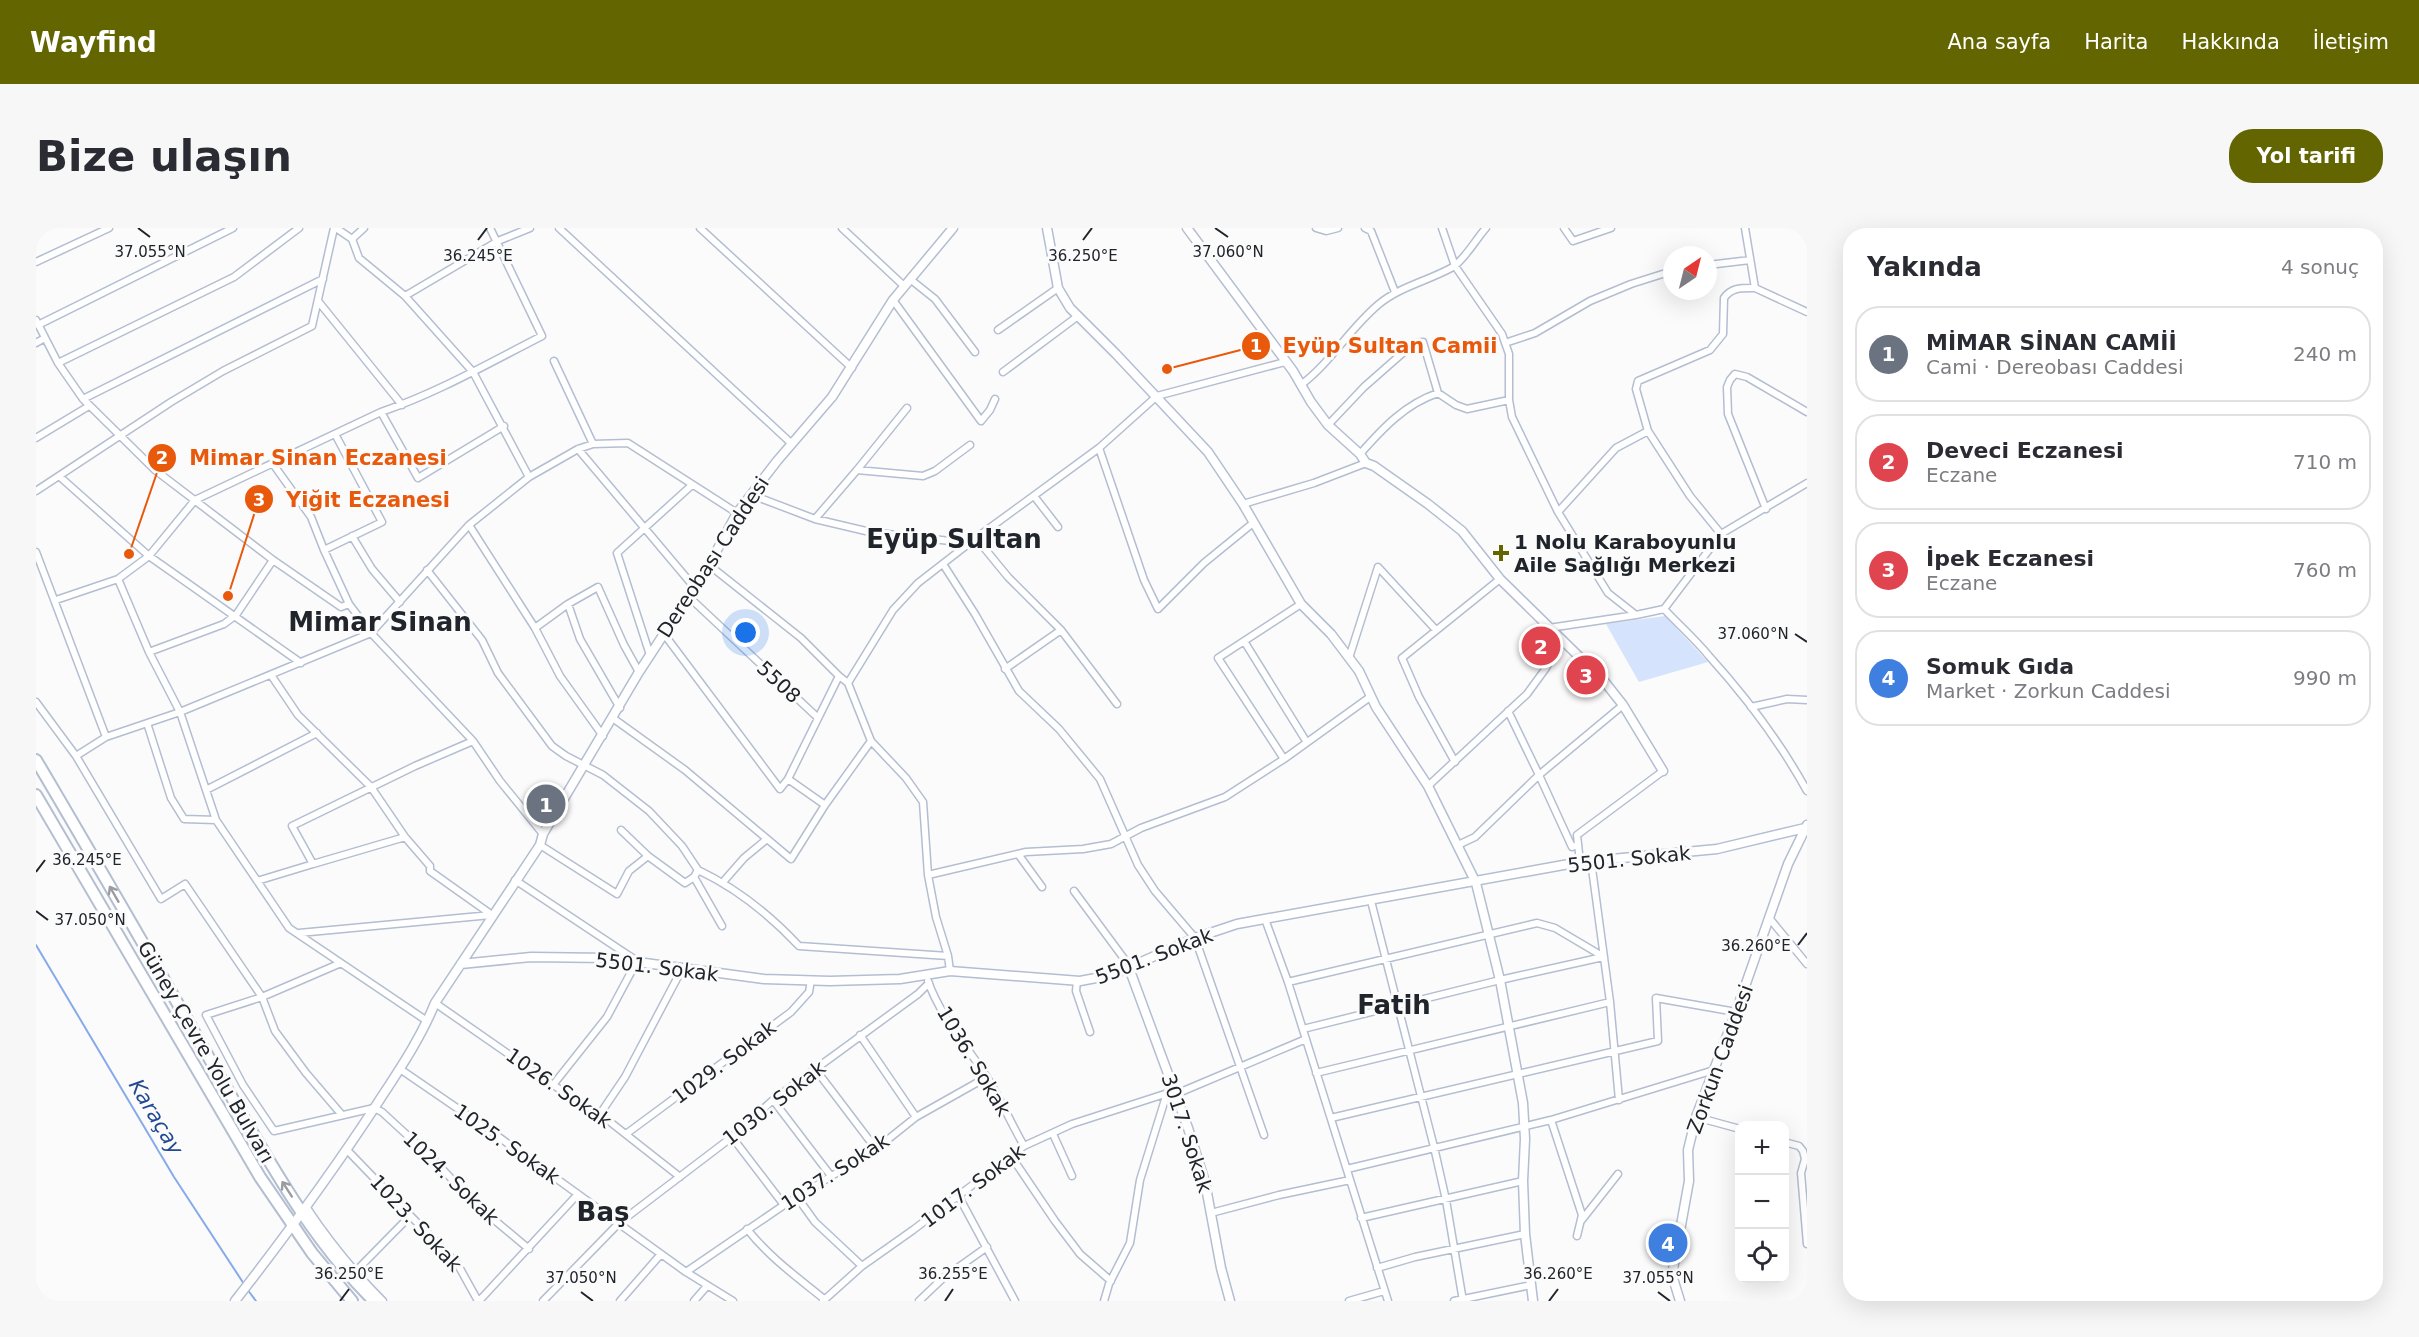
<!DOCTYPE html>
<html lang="tr">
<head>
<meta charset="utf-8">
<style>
  body { margin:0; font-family:"DejaVu Sans",sans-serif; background:#f7f7f7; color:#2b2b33 }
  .controls { position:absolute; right:18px; bottom:18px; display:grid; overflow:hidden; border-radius:12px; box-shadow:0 6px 24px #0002 }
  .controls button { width:54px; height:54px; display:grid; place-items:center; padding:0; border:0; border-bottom:2px solid #e1e1e2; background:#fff; color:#2b2b33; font:30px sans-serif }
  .compass { position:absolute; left:1627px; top:18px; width:54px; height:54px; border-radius:50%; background:#fff; box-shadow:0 6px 24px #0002; rotate:35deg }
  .you { position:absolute; left:710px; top:405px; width:21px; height:21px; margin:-15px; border:4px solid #fff; border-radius:50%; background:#1a73e8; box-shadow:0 0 0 9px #1a73e833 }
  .badge { display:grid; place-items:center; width:39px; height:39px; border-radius:50%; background:#626500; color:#fff; font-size:20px; font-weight:700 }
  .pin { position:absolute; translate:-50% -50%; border:3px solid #fff; box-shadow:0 2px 6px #0006 }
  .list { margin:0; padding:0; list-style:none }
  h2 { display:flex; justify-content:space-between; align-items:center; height:78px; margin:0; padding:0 24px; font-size:26px }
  h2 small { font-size:20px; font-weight:400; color:#7c7c81 }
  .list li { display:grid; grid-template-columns:39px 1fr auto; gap:18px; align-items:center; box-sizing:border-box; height:96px; margin:0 12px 12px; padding:0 12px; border:2px solid #e1e1e2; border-radius:24px }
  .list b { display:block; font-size:22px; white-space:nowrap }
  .list p { margin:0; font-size:20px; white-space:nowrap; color:#7c7c81 }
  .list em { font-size:20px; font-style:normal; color:#7c7c81 }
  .icon { flex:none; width:33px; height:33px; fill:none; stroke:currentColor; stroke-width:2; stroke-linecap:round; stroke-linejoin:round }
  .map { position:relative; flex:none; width:1771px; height:1073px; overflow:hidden; border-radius:24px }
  header { display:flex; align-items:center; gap:36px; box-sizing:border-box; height:84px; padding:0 30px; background:#626500; color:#fff }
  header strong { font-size:28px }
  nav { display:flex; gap:33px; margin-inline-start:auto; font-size:21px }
  .intro { display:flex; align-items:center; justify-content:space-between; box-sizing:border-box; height:144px; padding:0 36px }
  h1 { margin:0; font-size:42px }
  .button { padding:15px 27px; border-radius:24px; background:#626500; color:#fff; font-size:21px; font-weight:700 }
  main { display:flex; gap:36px; padding:0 36px }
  aside { flex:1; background:#fff; border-radius:24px; box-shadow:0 6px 24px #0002 }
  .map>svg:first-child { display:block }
</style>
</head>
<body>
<header>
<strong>Wayfind</strong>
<nav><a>Ana sayfa</a><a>Harita</a><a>Hakkında</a><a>İletişim</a></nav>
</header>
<div class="intro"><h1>Bize ulaşın</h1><a class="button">Yol tarifi</a></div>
<main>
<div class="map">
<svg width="1771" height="1073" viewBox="0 0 1771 1073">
  <rect width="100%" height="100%" fill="#fbfbfb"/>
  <path fill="#d5e3fc" d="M1629 388 1672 434 1603 454 1570 396Z"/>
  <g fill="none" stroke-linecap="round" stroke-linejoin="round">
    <path stroke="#87aaea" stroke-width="2" d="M0 717 138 949 208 1056
      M211 1061 220 1073"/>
    <defs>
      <path id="street" d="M300 0 316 11 323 30 369 68 437 144 493 249
        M523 0 756 216
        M664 0 816 140
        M806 0 868 58
        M1280 0 1290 3 1302 0
        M1329 0 1335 3 1359 64
        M1406 0 1419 38 1466 106 1473 126V172L1476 189 1522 284 1572 365 1600 387 1513 400
        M1528 0 1537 13 1575 0
        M1709 0 1719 60 1771 84
        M316 11 328 0
        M0 34 73 0
        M1672 37 1714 32
        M874 51 899 71 939 124
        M369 68 462 13 494 0
        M857 72 945 193 954 182 959 171
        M282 73 366 177
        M0 92 22 135 47 171 119 242 237 332 305 379 313 376
        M2 97 197 0
        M962 102 1022 60
        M0 115 9 110
        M1469 115 1499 105 1554 73 1595 56 1636 43
        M518 133 557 216
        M22 135 198 49 263 0
        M967 144 1042 88
        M1266 156C1296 133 1314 100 1343 76 1365 58 1392 53 1417 39 1429 31 1440 11 1450 0
        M47 171 287 51
        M345 184 382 250 468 198
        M1292 197 1328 159 1378 115 1387 114 1402 165
        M1612 203 1654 268 1685 306
        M299 206 346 294 288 322 313 376 335 405 437 513 464 553 507 606
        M0 210 53 178
        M1063 220 1108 352 1122 381 1168 335 1217 295
        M542 221 659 360
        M1324 226C1346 201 1369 176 1402 165L1420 177 1431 181 1473 172
        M237 236 275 289 288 322
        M821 242 871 180
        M23 248 113 328 265 435
        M0 263 135 174 187 143 276 98 298 0
        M716 267 779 291 834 304 923 314 940 310 972 349 1025 402 969 441
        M998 268 1022 299
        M1207 276 1278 255 1330 235
        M1730 281 1692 186 1691 159 1694 152 1699 146 1711 149 1771 184
        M1522 284 1580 220 1612 203 1600 161 1602 153 1674 122 1687 106 1688 70C1696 59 1706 60 1719 60
        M779 291 821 242 887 248 899 243 934 217
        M433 297 499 400 524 448 567 508
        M316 308 336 341 364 374
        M0 324 70 509 40 528
        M907 336 939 386 983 463 1023 501 1064 551 1102 637 1119 663 1159 710 1228 907
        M391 342 446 412 462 445 516 518 530 528 567 547 613 583 646 618 662 642 658 649 686 698
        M82 351 113 424 144 484 180 592 253 700 391 793
        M653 369 781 489
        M20 372 82 351 113 328 159 272 345 184C401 165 453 135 506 108L454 0
        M532 376 544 411 584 480
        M1628 381 1685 306 1771 255
        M1600 387 1628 381C1643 397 1659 411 1673 428 1710 469 1744 514 1771 563
        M499 400 532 376 562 359 588 417 603 444
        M1025 402 1081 476
        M628 406 744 561 752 551 803 448 765 410 673 337
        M1208 413 1270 513
        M113 424 188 396 200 387 237 332
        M614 427 581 325 656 257
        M1313 430 1342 339 1400 402
        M235 447 262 487 335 559 369 609 394 638V643L456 687
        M803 448 812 455 835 513 870 550 887 574 892 647 900 689 912 728 914 743
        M812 455 857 382 882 355 940 310 1063 220 1121 168 1249 134
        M0 474 40 528 125 671 149 656 226 769 239 803 270 845 306 887
        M1715 479 1751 471 1771 472
        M578 491 649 542 755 631 789 577 835 513
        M111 495 135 570 148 591 180 592
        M70 509 144 484 335 405 433 297 493 249 542 221 557 216 592 215 701 285
        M1248 531 1182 430 1265 376
        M1419 534 1383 469 1366 430 1464 351
        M752 551 789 577
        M1392 558 1491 466 1510 440 1524 412
        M170 562 281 505
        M585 602 612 628
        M504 617 581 666 593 643 612 628 649 655 658 649
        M1422 617 1439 609 1503 547 1472 483
        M1542 617 1536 619 1503 547 1587 477
        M982 626 1006 659
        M1555 633 1574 774 1583 872
        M1544 634 1541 607 1627 543
        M277 636 369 609
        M662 642C700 660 735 688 763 718L912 728
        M892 647 990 624 1047 621 1075 616 1105 600 1189 569 1248 531 1334 469
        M479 652 601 733 571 789 517 857
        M221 653 277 636 256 598 379 538 437 513
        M687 654 708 630 731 611
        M1038 663 1089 732 1093 740
        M1335 673 1398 919 1410 972 1427 1073
        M1229 691 1252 754 1352 1073
        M1734 691 1771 736
        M263 705 455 687
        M305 735 226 769 170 787 207 857 238 903 338 880 346 884 396 930 438 975 493 1021
        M892 753C904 788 931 818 950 848 964 870 975 895 988 918
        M1041 753 1040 763 1054 804
        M1252 754 1501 695 1519 700 1568 729
        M399 775 517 857 564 886 644 949
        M1267 801 1464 752 1567 729
        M824 807 880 889
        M364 841 453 902 650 1044 697 1073
        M780 842 840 921
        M1280 845 1574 774
        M1140 866 1270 811
        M737 872 795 948
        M564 886 589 849 646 741
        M1660 889 1704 901
        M1295 890 1622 813 1620 770 1700 784
        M1515 892 1546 987 1541 1008
        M590 906 755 784 773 764 775 752
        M1017 906 1036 948
        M696 909 748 977
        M1748 914 1763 918 1767 923 1769 931 1765 945 1771 1016
        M311 922 422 1037 442 1073
        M975 928 1019 993 1044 1026 1075 1053
        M1311 941 1515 892 1678 842
        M922 967 979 1073
        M761 969 779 994 826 1038
        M271 980C293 1013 318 1044 347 1073
        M1175 985 1243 967 1314 952
        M1325 990 1487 953
        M1545 993 1582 946
        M711 1001C733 1029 761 1049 788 1071
        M1341 1040 1379 1029 1489 1006
        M319 1044 374 988
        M650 1044 748 977 840 921 880 889 951 849
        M443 1073 542 966
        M507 1073 583 995 696 909 737 872 882 766 893 755
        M584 1073 625 1026
        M658 1073 671 1058
        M787 1073 826 1038 877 1002 988 918 1036 896 1138 863
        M883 1073 906 1051 951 1019
        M1068 1073 1073 1056 1094 1015 1104 952 1131 865
        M1313 1073 1348 1063
        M1418 1073 1495 1057
        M1764 1073 1771 1071"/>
      <path id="secondary" d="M1011 0 1022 60 1034 80 1080 126 1172 224 1207 276 1265 376 1295 406 1323 443 1340 479 1392 558 1440 655 1464 752 1487 875 1489 911 1487 953 1489 1006 1497 1073
        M1151 0 1257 143 1275 174 1292 197 1324 226 1330 235 1338 238 1392 276 1426 303 1464 351 1568 453 1587 477 1627 543
        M425 736 495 729 572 730 728 751 794 753 864 751 914 743 1044 753 1076 747 1159 710 1201 696 1544 634 1681 621 1769 600
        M1093 740 1152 900 1169 954 1185 1040 1194 1073
        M199 1073C248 1010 295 946 339 879 361 845 384 812 399 775L504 617 507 606 603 444 673 337 701 285 741 233 796 169 857 72 917 0
        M1644 1073 1636 1047 1653 953 1652 922 1660 889 1700 784 1752 636 1771 597"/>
      <path id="highway" d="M0 532C61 635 120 738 180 842 227 922 271 1007 338 1073
        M0 567 224 949 276 1025 316 1073"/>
    </defs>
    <use href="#street" stroke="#b3bed1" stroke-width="9"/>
    <use href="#secondary" stroke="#b3bed1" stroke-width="11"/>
    <use href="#highway" stroke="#b3bed1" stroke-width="14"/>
    <use href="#street" stroke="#fff" stroke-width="6"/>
    <use href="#secondary" stroke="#fff" stroke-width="8"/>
    <use href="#highway" stroke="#fff" stroke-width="10"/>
  </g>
  <defs><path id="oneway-shaft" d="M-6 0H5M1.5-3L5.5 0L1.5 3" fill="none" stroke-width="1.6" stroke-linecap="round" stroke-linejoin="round" transform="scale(1.5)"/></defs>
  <g stroke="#9b9ca0">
    <use href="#oneway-shaft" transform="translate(78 666) rotate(-120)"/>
    <use href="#oneway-shaft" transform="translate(251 961) rotate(-123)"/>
  </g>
  <path fill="none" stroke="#20242b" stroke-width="2" d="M102 0 114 9M1179 0 1192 9M442 12 451 0M1047 12 1056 0M1759 406 1771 414M0 644 9 632M0 683 12 692M1762 717 1771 705M545 1064 557 1073M1622 1064 1634 1073M304 1073 313 1061M909 1073 917 1061M1513 1073 1522 1061"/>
  <path fill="#626500" stroke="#fbfbfb" stroke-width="2" d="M1462 316h6v6h6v6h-6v6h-6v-6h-6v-6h6z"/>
  <g text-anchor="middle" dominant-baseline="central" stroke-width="6" stroke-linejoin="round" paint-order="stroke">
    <g font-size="20" font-weight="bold" fill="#20242b" stroke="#fbfbfb" text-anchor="start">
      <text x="1478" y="314">1 Nolu Karaboyunlu<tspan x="1478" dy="23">Aile Sağlığı Merkezi</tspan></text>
    </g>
    <g font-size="20" fill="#20242b" stroke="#fbfbfb">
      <text transform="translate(677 329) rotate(-57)">Dereobası Caddesi</text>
      <text transform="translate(743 454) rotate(43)">5508</text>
      <text transform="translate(1593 631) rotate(-6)">5501. Sokak</text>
      <text transform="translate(1118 728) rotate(-21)">5501. Sokak</text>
      <text transform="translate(621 739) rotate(7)">5501. Sokak</text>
      <text transform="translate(170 824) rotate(60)">Güney Çevre Yolu Bulvarı</text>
      <text transform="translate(1684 831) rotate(-70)">Zorkun Caddesi</text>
      <text transform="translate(938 833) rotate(59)">1036. Sokak</text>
      <text transform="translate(688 834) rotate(-37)">1029. Sokak</text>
      <text transform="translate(523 860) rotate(35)">1026. Sokak</text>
      <text transform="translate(738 875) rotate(-38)">1030. Sokak</text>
      <text transform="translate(1151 905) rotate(72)">3017. Sokak</text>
      <text transform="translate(471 916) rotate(35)">1025. Sokak</text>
      <text transform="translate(799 944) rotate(-33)">1037. Sokak</text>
      <text transform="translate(415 950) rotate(44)">1024. Sokak</text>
      <text transform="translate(937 958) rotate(-37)">1017. Sokak</text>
      <text transform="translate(380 995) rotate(47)">1023. Sokak</text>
    </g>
    <g font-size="21" font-style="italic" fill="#214893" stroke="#fbfbfb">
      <text transform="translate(120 889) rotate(59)">Karaçay</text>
    </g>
    <g font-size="26" font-weight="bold" fill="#20242b" stroke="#fbfbfb">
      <text x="918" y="311">Eyüp Sultan</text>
      <text x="344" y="394">Mimar Sinan</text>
      <text x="1358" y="777">Fatih</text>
      <text x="567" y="984">Baş</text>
    </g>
  </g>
  <g font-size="15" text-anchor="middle" fill="#20242b" stroke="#fbfbfb" stroke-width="6" stroke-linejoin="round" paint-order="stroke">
    <text x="1192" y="29">37.060°N</text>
    <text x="114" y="29">37.055°N</text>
    <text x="442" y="33">36.245°E</text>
    <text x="1047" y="33">36.250°E</text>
    <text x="1717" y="411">37.060°N</text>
    <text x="51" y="637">36.245°E</text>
    <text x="54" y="697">37.050°N</text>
    <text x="1720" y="723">36.260°E</text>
    <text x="313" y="1051">36.250°E</text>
    <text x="917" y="1051">36.255°E</text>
    <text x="1522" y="1051">36.260°E</text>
    <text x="545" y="1055">37.050°N</text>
    <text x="1622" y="1055">37.055°N</text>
  </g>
  <path fill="none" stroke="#e8590c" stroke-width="2" d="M1131 141L1220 118M93 326L126 230M192 368L223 271"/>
  <g fill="#e8590c" stroke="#fbfbfb" stroke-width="2">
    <circle cx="1131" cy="141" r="6"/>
    <circle cx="93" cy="326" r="6"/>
    <circle cx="192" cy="368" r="6"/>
    <circle cx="1220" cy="118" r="15"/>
    <circle cx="126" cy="230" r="15"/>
    <circle cx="223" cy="271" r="15"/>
  </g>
  <g font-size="18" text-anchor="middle" font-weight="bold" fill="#fff">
    <text x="1220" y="124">1</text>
    <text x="126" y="236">2</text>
    <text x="223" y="278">3</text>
  </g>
  <g font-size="21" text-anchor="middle" font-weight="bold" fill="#e8590c" stroke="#fbfbfb" stroke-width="6" stroke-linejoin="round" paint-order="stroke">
    <text x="1354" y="125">Eyüp Sultan Camii</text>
    <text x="282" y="237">Mimar Sinan Eczanesi</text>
    <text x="332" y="279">Yiğit Eczanesi</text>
  </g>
</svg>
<div class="controls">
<button>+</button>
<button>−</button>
<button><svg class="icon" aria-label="locate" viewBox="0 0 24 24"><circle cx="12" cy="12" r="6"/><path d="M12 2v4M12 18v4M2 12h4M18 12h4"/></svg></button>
</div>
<svg class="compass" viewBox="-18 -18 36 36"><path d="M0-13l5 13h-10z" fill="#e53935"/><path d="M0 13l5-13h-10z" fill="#7c7c81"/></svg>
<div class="you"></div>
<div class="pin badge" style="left:510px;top:576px;background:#6b7280">1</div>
<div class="pin badge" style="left:1505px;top:418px;background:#e0444e">2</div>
<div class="pin badge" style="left:1550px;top:447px;background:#e0444e">3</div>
<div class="pin badge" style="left:1632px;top:1015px;background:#3f7fe0">4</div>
</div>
<aside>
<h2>Yakında<small>4 sonuç</small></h2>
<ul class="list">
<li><span class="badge" style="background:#6b7280">1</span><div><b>MİMAR SİNAN CAMİİ</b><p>Cami · Dereobası Caddesi</p></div><em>240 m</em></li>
<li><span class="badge" style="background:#e0444e">2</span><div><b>Deveci Eczanesi</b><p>Eczane</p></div><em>710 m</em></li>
<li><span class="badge" style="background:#e0444e">3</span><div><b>İpek Eczanesi</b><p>Eczane</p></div><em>760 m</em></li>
<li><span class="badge" style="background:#3f7fe0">4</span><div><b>Somuk Gıda</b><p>Market · Zorkun Caddesi</p></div><em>990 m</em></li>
</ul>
</aside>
</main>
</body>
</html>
